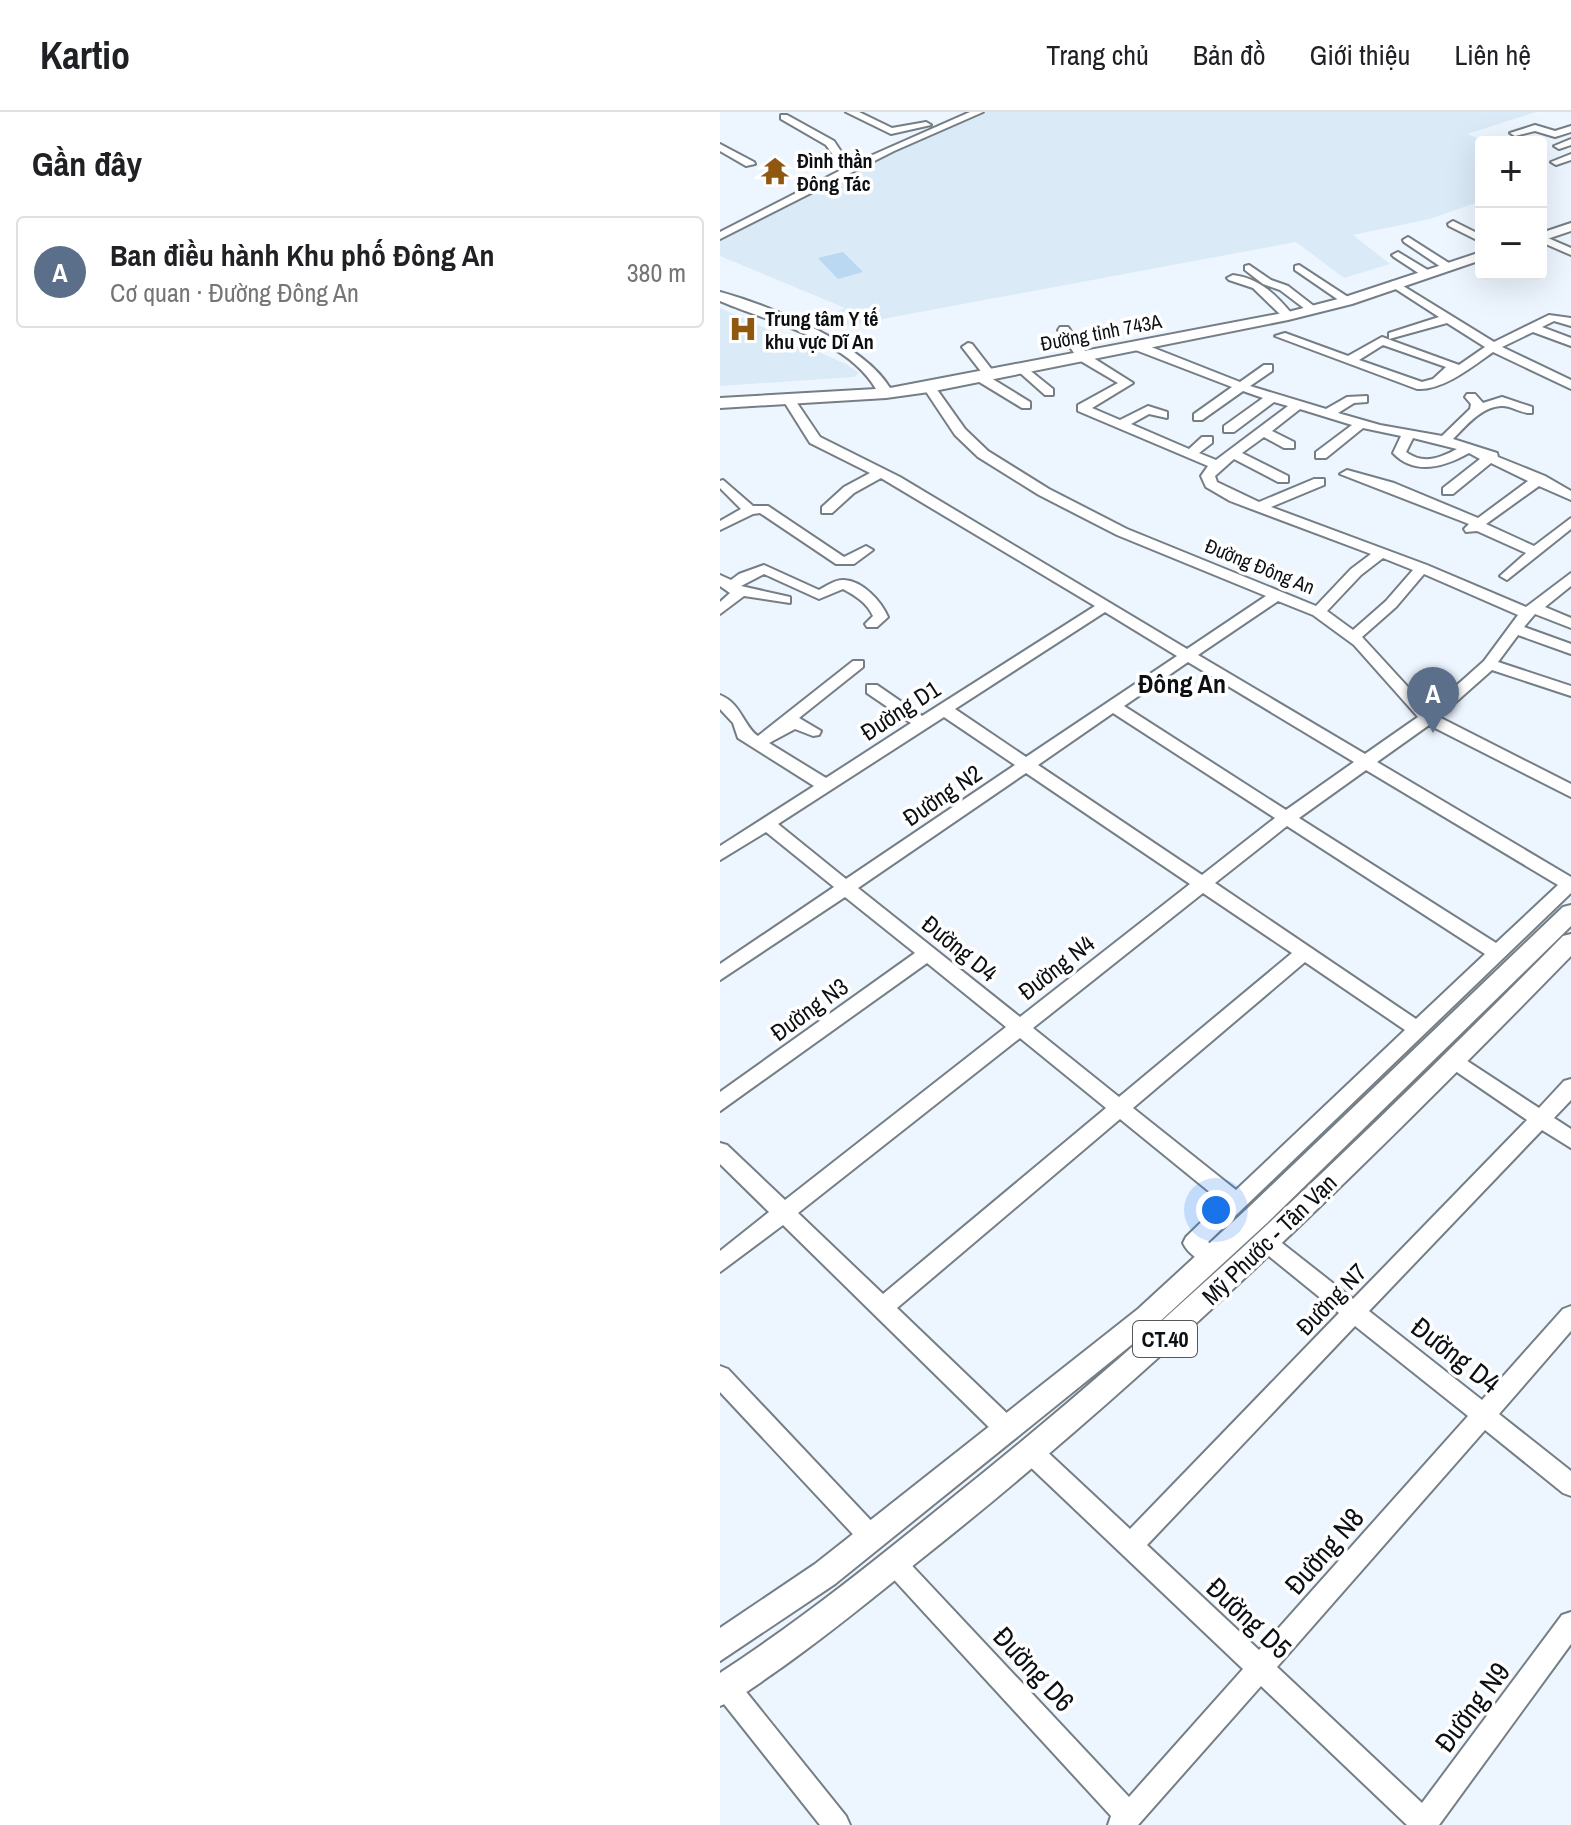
<!DOCTYPE html>
<html lang="vi">
<head>
<meta charset="utf-8">
<style>
  body { margin:0; font-family:"Archivo Narrow",sans-serif; background:#f2f2f2; color:#202124 }
  .controls { position:absolute; right:24px; top:24px; display:grid; overflow:hidden; border-radius:8px; box-shadow:0 8px 32px #0002 }
  .controls button { width:72px; height:72px; display:grid; place-items:center; padding:0; border:0; border-bottom:2px solid #e0e0e0; background:#fff; color:#202124; font:40px sans-serif }
  .you { position:absolute; left:496px; top:1098px; width:28px; height:28px; margin:-20px; border:6px solid #fff; border-radius:50%; background:#1a73e8; box-shadow:0 0 0 12px #1a73e833 }
  .badge { display:grid; place-items:center; width:52px; height:52px; border-radius:50%; background:#905711; color:#fff; font-size:26px; font-weight:700 }
  .pin { position:absolute; translate:-50% -66px; filter:drop-shadow(0 2px 4px #0008) }
  .pin::after { content:''; position:absolute; top:42px; width:28px; height:24px; background:inherit; clip-path:polygon(0 0,100% 0,50% 100%) }
  .list { margin:0; padding:0; list-style:none }
  h2 { display:flex; justify-content:space-between; align-items:center; height:104px; margin:0; padding:0 32px; font-size:34px }
  h2 small { font-size:26px; font-weight:400; color:#757577 }
  .list li { display:grid; grid-template-columns:52px 1fr auto; gap:24px; align-items:center; box-sizing:border-box; height:112px; margin:0 16px 16px; padding:0 16px; border:2px solid #e0e0e0; border-radius:8px }
  .list b { display:block; font-size:30px; white-space:nowrap }
  .list p { margin:0; font-size:26px; white-space:nowrap; color:#757577 }
  .list em { font-size:26px; font-style:normal; color:#757577 }
  .map { position:relative; flex:none; width:851px; height:1713px; overflow:hidden }
  header { display:flex; align-items:center; gap:48px; box-sizing:border-box; height:112px; padding:0 40px; background:#fff; border-bottom:2px solid #e0e0e0 }
  header strong { font-size:38px }
  nav { display:flex; gap:44px; margin-inline-start:auto; font-size:28px }
  main { display:flex }
  aside { flex:1; background:#fff }
  .map>svg:first-child { display:block }
</style>
</head>
<body>
<header>
<strong>Kartio</strong>
<nav><a>Trang chủ</a><a>Bản đồ</a><a>Giới thiệu</a><a>Liên hệ</a></nav>
</header>
<main>
<aside>
<h2>Gần đây<small></small></h2>
<ul class="list">
<li><span class="badge" style="background:#5c6f8a">A</span><div><b>Ban điều hành Khu phố Đông An</b><p>Cơ quan · Đường Đông An</p></div><em>380 m</em></li>
</ul>
</aside>
<div class="map">
<svg width="851" height="1713" viewBox="0 0 851 1713">
  <rect width="100%" height="100%" fill="#edf6ff"/>
  <path fill="#daeaf7" d="M264 0H816L747 22 768 30H761V89L710 107 633 123 670 152 624 166 576 130 98 219 86 214 125 196 0 144V128L95 80 173 37Z
    M0 196 126 252 139 261 134 265 0 274Z"/>
  <path fill="#bbd8f2" d="M123 140 143 160 118 167 98 146Z"/>
  <g fill="none" stroke-linecap="round" stroke-linejoin="round">
    <defs>
      <path id="minor" d="M126 0H139L172 16 206 10 211 13 171 22Z
        M250 0H263L174 39 0 127V120L123 57 106 33 61 7V3H67L114 29 130 53Z
        M815 13 835 19 851 14V20L835 25 815 19 795 24 790 21Z
        M851 27V33L839 37 834 34Z
        M0 32 34 50 35 52 26 54 0 39Z
        M851 42V48L836 53 831 50Z
        M733 109 761 123V130L729 114 728 112Z
        M821 123 851 136V143L821 130Z
        M688 125 732 153V157H724L684 130 683 128Z
        M678 140 711 160V164H703L674 145 672 143Z
        M529 153 551 168 568 174 599 198 589 200 560 178 543 172 525 158V154Z
        M579 153 631 187V191H623L575 158V154Z
        M513 163C539 166 555 182 572 202V206H564L533 176 509 168 507 166Z
        M675 169 774 230 829 203 851 206V214L834 209 822 215 851 226V234L813 220 782 235 851 268V277L773 240C752 255 722 279 697 277L555 224 565 221 628 244 662 225 739 253 765 235 727 211 669 227V221L719 205 671 174V170ZM663 233 726 255 713 267 702 270 639 248Z
        M340 215H348L367 242 413 271 372 296 400 308 428 294 447 300V306L429 302 411 312 469 337 482 325H492V331L479 341 496 348 568 294 554 290 514 320H504V314L543 286 523 279 482 308H474V302L512 275 413 237V231H421L520 270 544 253H552V259L530 274 606 297 627 285 647 284V290L634 291 618 301 660 313 722 324 750 297 751 292 745 285 747 282H755L763 291 782 285 812 295V301C801 302 791 293 781 294 761 295 746 314 733 327L777 341 778 345 825 364 851 379V388L819 374 766 412 814 434 851 406V417L787 468 780 464 806 441 757 419 746 420 744 417 749 412 620 362 627 358 674 371 758 406 808 369 771 351 733 382H723V376L760 347 749 341C724 355 695 364 673 341L681 324 643 316 606 346H596V340L632 313 580 297 552 319 574 330V336H564L544 325 522 341 568 364V370H558L514 347 495 364 497 370 539 390 594 367H604V373L551 395 707 453 806 495 851 461V474L825 495 851 506V516L815 502 804 515 851 532V542L798 523 778 550 851 574V584L772 558 719 605 851 672V685L709 613 657 650 851 765V781L488 1130 499 1138 502 1145 499 1152 492 1154C481 1150 468 1142 463 1131L466 1125 502 1090 400 1007 177 1196 296 1310 299 1318 296 1326 288 1329 280 1326 63 1113 0 1160V1139L49 1100 0 1052V1031L7 1033 65 1088 286 915 207 851 0 999V980L195 841 125 785 0 868V852L114 775 46 720 0 748V734L94 674 18 626 13 611 0 597V583C21 591 24 615 38 624L133 549H143V555L79 606 101 619 99 623 93 624 75 617 49 631 106 666 191 611 147 581V573H157L202 604 375 494 161 366 134 381 112 401H102V395L124 375 150 361 90 331 63 288 69 284 73 285 100 325 180 365 467 537 546 484 397 423 319 383 258 345 235 323 203 275 205 272H213L245 317 268 339 329 377 407 417 596 494 631 457 651 442 510 389 486 375 481 364 488 354 358 299V293L398 271 359 248 338 218ZM693 326 737 337C720 346 704 353 686 340ZM663 446 693 458 666 489 633 518 607 499 641 463ZM704 462 798 503 764 549 709 598 642 525 676 495ZM558 489 593 503 634 533 698 605 645 642 478 543ZM385 500 457 544 306 645 235 597ZM468 550 634 650 566 698 404 594ZM393 601 555 706 482 763 318 653ZM224 605 295 653 126 767 58 712ZM646 658 838 773 776 831 579 706ZM306 661 470 772 300 905 138 776ZM567 714 765 842 696 907 495 771ZM483 781 572 841 399 985 313 916ZM585 850 685 918 516 1078 413 996ZM300 926 386 996 163 1182 78 1101Z
        M248 231 252 232 276 263 271 266 310 290V296H302L256 268V262H263L242 235Z
        M302 252 333 277V283H325L298 259 296 256Z
        M3 368 33 394H48L124 445 146 434 153 438 134 452H116L40 401 33 402 0 418V409L21 397 0 376V369Z
        M44 453 99 478C106 474 116 467 124 468 143 469 161 489 168 505L157 515H147L145 512 153 504C147 491 136 484 123 477L99 487 44 462 21 474 70 485V491L24 484 0 502V490L10 481 0 474V463L11 468 19 462Z
        M735 941 819 996 844 969 851 967V988L834 1006 851 1017V1036L822 1018 649 1199 762 1288 843 1197 851 1194V1219L779 1302 851 1359V1384L843 1381 765 1318 557 1555 702 1691 842 1503 851 1500V1532L719 1713H687L541 1574 418 1713H388L391 1704 166 1459 162 1451 166 1443 174 1439 182 1443 409 1685 523 1557 305 1350 302 1342 305 1334 313 1331 321 1334 410 1417 619 1201 539 1136 536 1130 539 1124 546 1121 553 1124 633 1187 807 1008 728 954 726 949 728 944ZM635 1214 748 1304 539 1538 427 1433Z
        M0 1254 8 1257 159 1417 163 1425 159 1433 151 1437 143 1433 0 1280Z
        M6 1563 15 1566 126 1704 130 1713H100L0 1587V1565Z"/>
      <path id="major" d="M851 111V119L821 129V121Z
        M761 140V148L632 192 568 208 209 280 166 286 0 296V286L156 277C126 226 51 211 0 189V180C51 194 143 231 170 276L568 200 622 186Z
        M851 793V814L547 1111 436 1213 115 1472 0 1549V1516L95 1452 418 1197 529 1095 843 795Z
        M851 822V844C644 1056 432 1264 200 1448 154 1485 109 1522 61 1556 42 1569 22 1585 0 1594V1561C81 1508 157 1447 232 1386 449 1213 648 1021 843 824Z"/>
    </defs>
    <use href="#minor" stroke="#757e85" stroke-width="4"/>
    <use href="#major" stroke="#757e85" stroke-width="4"/>
    <use href="#minor" fill="#fff" fill-rule="evenodd"/>
    <use href="#major" fill="#fff" fill-rule="evenodd"/>
  </g>
  <defs>
    <symbol id="temple-bare" viewBox="-9 -9 18 18"><path d="M0-6L5-2H3V0L6.5 2.5H4V6H1.5V3h-3V6H-4V2.5H-6.5L-3 0V-2H-5Z" fill="#905711" stroke="#fff" stroke-width="2.5" paint-order="stroke"/></symbol>
    <symbol id="hospital-bare" viewBox="-9 -9 18 18"><path d="M-5-5h3v3.5h4V-5h3V5h-3V1.5h-4V5h-3Z" fill="#905711" stroke="#fff" stroke-width="2.5" paint-order="stroke"/></symbol>
  </defs>
  <g fill-rule="evenodd">
    <use href="#temple-bare" x="35" y="39" width="40" height="40"/>
    <use href="#hospital-bare" x="3" y="197" width="40" height="40"/>
  </g>
  <g text-anchor="middle" dominant-baseline="central" stroke-width="7" stroke-linejoin="round" paint-order="stroke">
    <g font-size="20" font-weight="bold" fill="#0d1013" stroke="#fff" text-anchor="start">
      <text x="77" y="48">Đình thần<tspan x="77" dy="23">Đông Tác</tspan></text>
      <text x="45" y="206">Trung tâm Y tế<tspan x="45" dy="23">khu vực Dĩ An</tspan></text>
    </g>
    <g font-size="20" fill="#0d1013" stroke="#fff">
      <text transform="translate(381 220) rotate(-11)">Đường tỉnh 743A</text>
      <text transform="translate(540 454) rotate(22)">Đường Đông An</text>
    </g>
    <rect fill="#fff" stroke="#56585a" stroke-width="2" x="413" y="1209" width="64" height="36" rx="6"/>
    <g font-size="22" font-weight="bold" fill="#0d1013">
      <text x="445" y="1227">CT.40</text>
    </g>
    <g font-size="24" fill="#0d1013" stroke="#fff">
      <text transform="translate(180 598) rotate(-33)">Đường D1</text>
      <text transform="translate(222 683) rotate(-34)">Đường N2</text>
      <text transform="translate(240 836) rotate(39)">Đường D4</text>
      <text transform="translate(336 855) rotate(-38)">Đường N4</text>
      <text transform="translate(89 897) rotate(-36)">Đường N3</text>
      <text transform="translate(549 1127) rotate(-44)">Mỹ Phước - Tân Vạn</text>
      <text transform="translate(611 1187) rotate(-46)">Đường N7</text>
    </g>
    <g font-size="26" font-weight="bold" fill="#0d1013" stroke="#fff">
      <text x="462" y="571">Đông An</text>
    </g>
    <g font-size="28" fill="#0d1013" stroke="#fff">
      <text transform="translate(736 1243) rotate(38)">Đường D4</text>
      <text transform="translate(604 1439) rotate(-49)">Đường N8</text>
      <text transform="translate(529 1506) rotate(43)">Đường D5</text>
      <text transform="translate(314 1557) rotate(47)">Đường D6</text>
      <text transform="translate(752 1595) rotate(-53)">Đường N9</text>
    </g>
  </g>
</svg>
<div class="controls">
<button>+</button>
<button>−</button>
</div>
<div class="you"></div>
<div class="pin badge" style="left:713px;top:621px;background:#5c6f8a">A</div>
</div>
</main>
</body>
</html>
